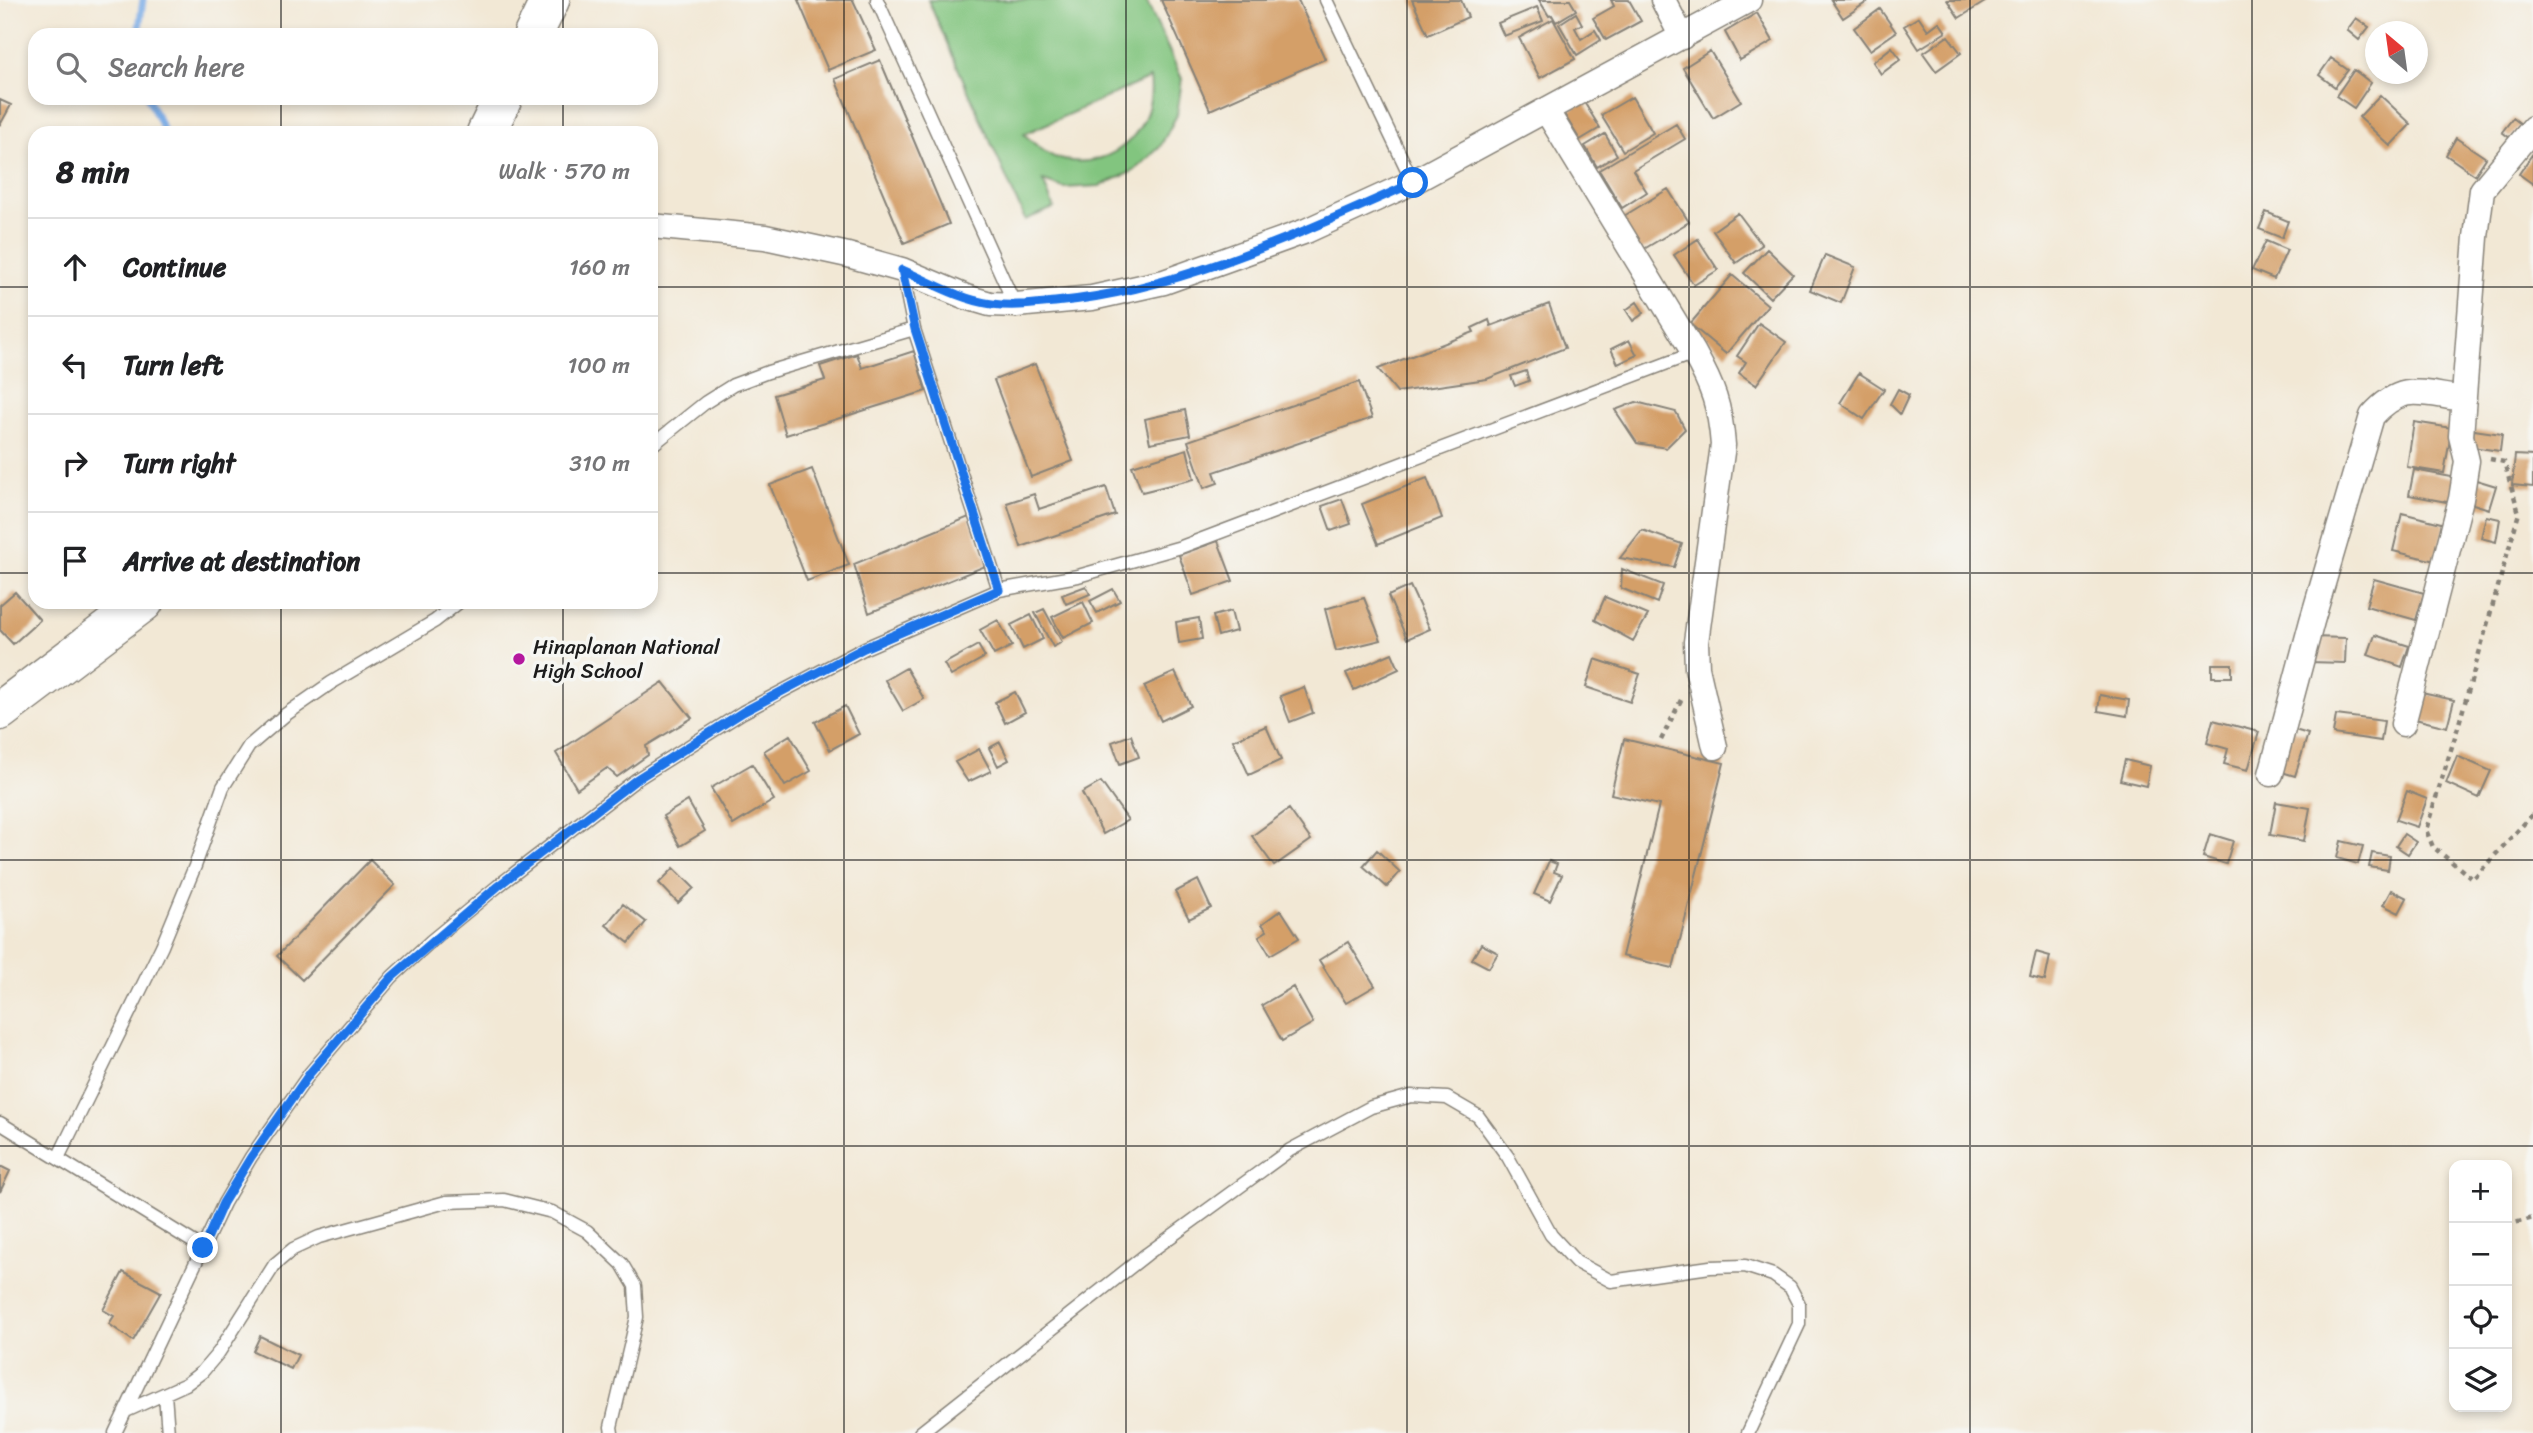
<!DOCTYPE html>
<html lang="en">
<head>
<meta charset="utf-8">
<style>
  body { margin:0; font-family:Sriracha,sans-serif; background:#f2f2f2; color:#202124 }
  .controls { position:absolute; right:21px; bottom:21px; display:grid; overflow:hidden; border-radius:14px; box-shadow:0 4px 10px #0003 }
  .controls button { width:63px; height:63px; display:grid; place-items:center; padding:0; border:0; border-bottom:2px solid #e0e0e0; background:#fff; color:#202124; font:35px sans-serif }
  .compass { position:absolute; left:2365px; top:21px; width:63px; height:63px; border-radius:50%; background:#fff; box-shadow:0 4px 10px #0003; rotate:331deg }
  .stop { position:absolute; width:21px; height:21px; margin:-16px; border:5px solid #1a73e8; border-radius:50%; background:#fff }
  .stop.end { background:#1a73e8; border-color:#fff; box-shadow:0 2px 7px #0008 }
  .list { margin:0; padding:0; list-style:none }
  h2 { display:flex; justify-content:space-between; align-items:center; height:91px; margin:0; padding:0 28px; font-size:30px }
  h2 small { font-size:23px; font-weight:400; color:#757577 }
  .list li { display:grid; grid-template-columns:46px 1fr auto; gap:21px; align-items:center; box-sizing:border-box; height:98px; padding:0 28px; border-top:2px solid #e0e0e0 }
  .list b { display:block; font-size:26px; white-space:nowrap }
  .list em { font-size:23px; font-style:normal; color:#757577 }
  .icon { flex:none; width:38px; height:38px; fill:none; stroke:currentColor; stroke-width:2; stroke-linecap:round; stroke-linejoin:round }
  .map { position:relative; flex:none; width:2533px; height:1433px; overflow:hidden }
  .search { position:absolute; background:#fff; box-shadow:0 4px 10px #0003; left:28px; top:28px; width:630px; height:77px; display:flex; align-items:center; gap:18px; box-sizing:border-box; padding:0 24px; border-radius:21px; color:#757577; font-size:26px }
  .panel { position:absolute; background:#fff; box-shadow:0 4px 10px #0003; left:28px; top:126px; width:630px; height:483px; border-radius:21px }
  .map>svg:first-child { display:block }
</style>
</head>
<body>
<div class="map">
<svg width="2533" height="1433" viewBox="0 0 2533 1433">
  <rect width="100%" height="100%" fill="#f6f6f2"/>
  <filter id="ink" filterUnits="userSpaceOnUse"><feTurbulence type="fractalNoise" baseFrequency=".0143" numOctaves="2"/><feDisplacementMap in="SourceGraphic" scale="14" xChannelSelector="R" yChannelSelector="G"/><feConvolveMatrix kernelMatrix="1 2 1 2 8 2 1 2 1" color-interpolation-filters="sRGB"/></filter>
  <filter id="wash" filterUnits="userSpaceOnUse"><feTurbulence type="fractalNoise" baseFrequency=".00686" numOctaves="4" result="noise"/><feDisplacementMap in="SourceGraphic" scale="28" xChannelSelector="R" yChannelSelector="G"/><feGaussianBlur stdDeviation="1.57" result="paint"/><feColorMatrix in="noise" values="0 0 0 0 0 0 0 0 0 0 0 0 0 0 0 0 0 1.4 0 .05"/><feComposite in="paint" operator="in"/></filter>
  <g filter="url(#wash)">
    <rect width="100%" height="100%" fill="#f2e8d5"/>
    <path fill="#82c57f" stroke="#4f704e" stroke-width="2" fill-rule="evenodd" d="M928 0H1146L1182 79 1177 115 1160 147 1134 171 1100 186 1064 188 1043 181 1054 208 1025 220ZM1150 78C1157 127 1115 170 1064 160 1048 157 1036 145 1024 134Z"/>
    <g fill="none" stroke-linecap="round" stroke-linejoin="round">
      <path stroke="#7aace6" stroke-width="7" d="M138 35 143 0
        M148 98 165 133"/>
    </g>
    <g id="blocks">
      <path fill="#d49f67" d="M798 0H853L876 50 828 70Z
        M1161 0H1298L1325 59 1210 110Z
        M1412 0H1461L1468 17 1428 35Z
        M1539 0H1570L1576 10 1556 22 1552 15 1549 16Z
        M1611 0H1629L1641 21 1606 40 1593 18 1614 6Z
        M1831 0H1870L1843 18Z
        M1947 0H1984L1985 2 1959 18Z
        M1537 7 1543 21 1504 36 1498 23Z
        M1880 9 1896 32 1870 50 1854 28Z
        M1576 13 1582 24 1575 28 1581 39 1595 30 1601 40 1577 55 1559 24Z
        M1757 13 1773 41 1740 60 1725 32Z
        M1919 17 1928 30 1939 22 1946 32 1919 49 1904 26Z
        M2356 18 2369 27 2359 40 2347 30Z
        M1553 19 1575 59 1540 78 1519 38Z
        M1948 36 1961 53 1936 71 1923 53Z
        M1892 47 1901 59 1881 74 1873 62Z
        M1710 51 1741 101 1713 118 1683 68Z
        M2331 58 2348 70 2335 87 2319 75Z
        M880 60 949 224 904 243 835 79Z
        M2354 70 2371 83 2354 108 2336 96Z
        M2380 95 2411 124 2390 146 2359 117Z
        M1632 97 1653 133 1623 151 1601 115Z
        M0 100 11 105 0 125Z
        M1584 102 1600 128 1580 140 1564 114Z
        M2513 118 2521 124 2510 138 2502 132Z
        M1676 124 1685 139 1633 170 1647 192 1622 208 1599 170Z
        M1605 134 1617 155 1597 167 1585 146Z
        M2456 138 2486 158 2475 175 2446 155Z
        M2533 153V184L2519 174Z
        M1668 189 1689 222 1639 252 1619 219Z
        M2266 212 2288 221 2282 238 2259 229Z
        M1738 213 1762 245 1736 263 1713 231Z
        M1698 239 1718 270 1694 285 1674 255Z
        M2266 241 2287 250 2274 279 2252 270Z
        M1767 249 1793 274 1770 298 1744 273Z
        M1825 255 1855 267 1841 303 1810 290Z
        M1732 275 1768 305 1726 354 1690 324Z
        M1637 302 1644 313 1633 321 1626 310Z
        M1549 304 1565 348 1487 379 1397 392 1378 369 1474 332 1472 328 1489 320 1491 326Z
        M1759 323 1786 342 1756 385 1739 373 1746 362 1737 356Z
        M1629 340 1637 355 1618 364 1611 349Z
        M914 351 926 391 786 435 774 395 825 380 820 366 857 354 862 368Z
        M1035 364 1073 461 1031 477 994 380Z
        M1526 371 1529 381 1515 386 1511 376Z
        M1859 373 1884 389 1864 419 1840 403Z
        M1359 382 1372 418 1214 472 1218 483 1204 488 1188 441Z
        M1898 389 1909 395 1900 414 1890 404Z
        M1636 402 1676 412 1685 429 1666 448 1637 443 1615 410Z
        M1185 410 1190 435 1150 443 1145 419Z
        M2414 422 2452 428 2444 473 2407 467Z
        M2474 430 2502 434 2500 451 2472 447Z
        M1187 449 1194 479 1142 492 1132 466Z
        M2515 455 2533 456V487L2512 485Z
        M812 469 849 565 807 581 770 485Z
        M2414 470 2457 478 2452 503 2409 495Z
        M1427 478 1442 518 1378 544 1362 504Z
        M2473 479 2496 486 2489 509 2467 502Z
        M1106 487 1115 515 1021 547 1007 503 1034 494 1039 509Z
        M1342 499 1351 524 1331 531 1322 506Z
        M2402 513 2445 524 2435 561 2393 551Z
        M2486 516 2500 519 2496 542 2481 538Z
        M969 517 988 565 869 613 854 564Z
        M1642 530 1682 544 1674 567 1620 558Z
        M1218 541 1233 581 1193 595 1179 555Z
        M1622 569 1663 585 1657 603 1621 588Z
        M2374 579 2424 593 2416 620 2366 606Z
        M1086 586 1090 594 1066 604 1062 595Z
        M1410 586 1430 629 1407 639 1388 596Z
        M1113 589 1120 601 1097 613 1090 601Z
        M15 592 40 620 13 644 0 630V605Z
        M1605 597 1648 615 1633 641 1595 620Z
        M1364 598 1381 640 1336 651 1325 609Z
        M1083 602 1093 623 1063 638 1052 617Z
        M1044 609 1062 642 1053 647 1035 613Z
        M1231 611 1236 631 1218 636 1213 616Z
        M1031 615 1043 639 1023 649 1011 625Z
        M1199 618 1202 639 1179 643 1176 622Z
        M998 620 1012 646 994 655 980 630Z
        M2375 635 2409 646 2402 667 2368 655Z
        M2310 637 2346 638 2345 663 2309 662Z
        M978 645 985 657 951 676 944 664Z
        M1392 653 1399 669 1354 690 1346 673Z
        M1595 659 1640 674 1630 702 1586 687Z
        M2212 664H2232V677H2212Z
        M906 668 924 699 903 711 885 680Z
        M1175 672 1191 706 1161 721 1144 686Z
        M663 682 692 718 646 746 648 755 617 777 607 768 577 789 556 753Z
        M1304 687 1313 713 1290 722 1280 696Z
        M1015 692 1025 712 1005 723 995 702Z
        M2417 692 2454 700 2447 727 2411 718Z
        M2100 695 2129 700 2127 716 2098 711Z
        M845 706 859 734 830 750 815 722Z
        M2336 715 2384 721 2381 741 2333 734Z
        M2213 720 2259 732 2248 770 2224 764 2228 749 2207 743Z
        M1266 726 1281 760 1249 775 1233 740Z
        M2288 728 2308 734 2295 776 2275 770Z
        M790 735 811 771 785 786 764 751Z
        M1131 735 1139 757 1120 764 1112 742Z
        M1624 739 1724 763 1673 968 1622 956 1659 805 1611 794Z
        M1000 742 1009 760 998 766 989 748Z
        M979 749 991 771 968 782 955 762Z
        M2457 756 2491 771 2479 798 2446 783Z
        M2125 760 2150 766 2146 786 2120 780Z
        M752 764 774 800 733 825 711 788Z
        M1101 782 1128 820 1103 834 1082 793Z
        M2407 791 2427 799 2417 827 2396 820Z
        M688 801 705 831 680 846 663 816Z
        M2276 802 2310 808 2304 841 2270 835Z
        M1289 809 1311 840 1274 866 1252 836Z
        M2210 834 2233 841 2226 864 2203 857Z
        M2404 834 2416 842 2408 854 2396 846Z
        M2341 841 2363 846 2358 864 2337 858Z
        M1377 850 1400 872 1387 887 1363 866Z
        M2372 853 2390 856 2388 870 2369 867Z
        M370 860 395 885 302 980 277 956Z
        M1549 861 1557 864 1554 872 1562 875 1550 901 1534 894Z
        M674 868 694 888 678 903 659 883Z
        M1198 880 1211 908 1189 919 1175 892Z
        M2391 890 2407 898 2399 913 2383 905Z
        M623 904 646 922 629 943 606 925Z
        M1281 910 1299 938 1270 955 1259 936 1267 931 1262 924Z
        M1348 942 1375 986 1346 1003 1319 960Z
        M1481 944 1498 953 1489 968 1472 959Z
        M2036 952 2050 956 2045 981 2030 977Z
        M1293 987 1313 1023 1282 1041 1262 1005Z
        M0 1166 10 1171 0 1192Z
        M123 1272 161 1292 133 1341 109 1324 114 1316 103 1310Z
        M260 1336 298 1355 291 1369 253 1351Z"/>
    </g>
  </g>
  <g filter="url(#ink)">
    <use href="#blocks" fill-opacity="0" stroke="#878278" stroke-width="2"/>
    <g fill="none" stroke-linecap="round" stroke-linejoin="round">
      <defs>
        <path id="service" d="M877 0 1015 305
          M1326 0 1413 182
          M902 270 914 329 999 590
          M651 446 706 402 733 385 768 372 914 329
          M0 1123 203 1248
          M58 1158 162 946 195 866 223 787 249 746 285 715 331 683 435 621 459 602
          M165 1394 168 1433
          M126 1411 186 1384 202 1372 219 1352 275 1264 293 1249 319 1237 446 1202 504 1200 552 1212 587 1231 622 1264 635 1286 637 1317 611 1427 612 1433
          M115 1433 224 1203 251 1157 310 1073 392 977 431 941 498 886 637 779 743 712 865 648 999 590 1078 576 1181 547 1694 353
          M920 1433 1147 1254 1290 1150 1371 1107 1411 1096 1447 1098 1478 1116 1508 1157 1551 1235 1576 1262 1611 1281 1710 1267 1745 1266 1773 1275 1790 1287 1799 1304V1324L1748 1433"/>
        <path id="minor" d="M1663 0 1682 37
          M1546 110 1694 353C1713 387 1720 406 1723 445L1696 642 1697 668 1715 747
          M651 226 765 237 848 255 902 270 966 297 990 304 1016 305 1092 298 1164 282 1306 231 1413 182 1749 0
          M2403 724 2461 499 2467 461 2461 436 2476 237 2482 190 2533 128
          M2271 774 2312 621 2372 416C2403 381 2423 394 2464 399"/>
        <path id="primary" d="M533 35 550 0
          M486 133 503 98
          M0 711 144 602"/>
      </defs>
      <use href="#service" stroke="#878278" stroke-width="15"/>
      <use href="#minor" stroke="#878278" stroke-width="27"/>
      <use href="#primary" stroke="#878278" stroke-width="41"/>
      <path stroke="#878278" stroke-width="4.5" stroke-dasharray="5 5" stroke-linecap="butt" d="M2490 459 2504 462 2519 513 2458 727 2426 830 2433 847 2473 879 2533 814
        M1661 740 1681 700
        M2507 1225 2533 1218"/>
      <use href="#service" stroke="#fff" stroke-width="12"/>
      <use href="#minor" stroke="#fff" stroke-width="24"/>
      <use href="#primary" stroke="#fff" stroke-width="38"/>
    </g>
  </g>
  <g fill="none" stroke-linecap="round" stroke-linejoin="round" filter="url(#ink)">
    <path stroke="#1a73e8" stroke-width="9" d="M203 1248 223 1203 251 1157 310 1073 392 977 498 886 637 779 743 712 864 648 999 590 915 329 902 270C930 282 961 300 992 304 1013 307 1034 304 1055 302 1180 290 1300 233 1413 183"/>
  </g>
  <path fill="none" stroke="#1c1c1c" stroke-width="2" stroke-opacity="0.55" d="M281 0V35M563 0V35M844 0V1433M1126 0V1433M1407 0V1433M1689 0V1433M1970 0V1433M2252 0V1433M281 98V133M563 98V133M0 287H35M651 287H2533M0 573H35M651 573H2533M281 602V1433M563 602V1433M0 860H2533M0 1146H2533"/>
  <circle fill="#b5179e" stroke="#f6f6f2" stroke-width="2.5" cx="519" cy="659" r="7"/>
  <g text-anchor="middle" dominant-baseline="central" stroke-width="7" stroke-linejoin="round" paint-order="stroke">
    <g font-size="21" fill="#1c1c1c" stroke="#f6f6f2" text-anchor="start">
      <text x="533" y="647">Hinaplanan National<tspan x="533" dy="24">High School</tspan></text>
    </g>
  </g>
</svg>
<div class="controls">
<button>+</button>
<button>−</button>
<button><svg class="icon" aria-label="locate" viewBox="0 0 24 24"><circle cx="12" cy="12" r="6"/><path d="M12 2v4M12 18v4M2 12h4M18 12h4"/></svg></button>
<button><svg class="icon" aria-label="layers" viewBox="0 0 24 24"><path d="M12 4l9 5-9 5-9-5zM3 14l9 5 9-5"/></svg></button>
</div>
<svg class="compass" viewBox="-18 -18 36 36"><path d="M0-13l5 13h-10z" fill="#e53935"/><path d="M0 13l5-13h-10z" fill="#757577"/></svg>
<div class="stop" style="left:1413px;top:183px"></div>
<div class="stop end" style="left:203px;top:1248px"></div>
<div class="search"><svg class="icon" aria-label="search" viewBox="0 0 24 24"><circle cx="10" cy="10" r="6"/><path d="M15 15l6 6"/></svg>Search here</div>
<section class="panel">
<h2>8 min<small>Walk · 570 m</small></h2>
<ul class="list">
<li><svg class="icon" aria-label="ahead" viewBox="0 0 24 24"><path d="M12 20V5M6 11l6-6 6 6"/></svg><div><b>Continue</b></div><em>160 m</em></li>
<li><svg class="icon" aria-label="left" viewBox="0 0 24 24"><path d="M17 20v-9H6M10 6l-5 5 5 5"/></svg><div><b>Turn left</b></div><em>100 m</em></li>
<li><svg class="icon" aria-label="right" viewBox="0 0 24 24"><path d="M7 20v-9h11M14 6l5 5-5 5"/></svg><div><b>Turn right</b></div><em>310 m</em></li>
<li><svg class="icon" aria-label="arrive" viewBox="0 0 24 24"><path d="M6 21V4h12l-3 4 3 4H6"/></svg><div><b>Arrive at destination</b></div></li>
</ul>
</section>
</div>
</body>
</html>
